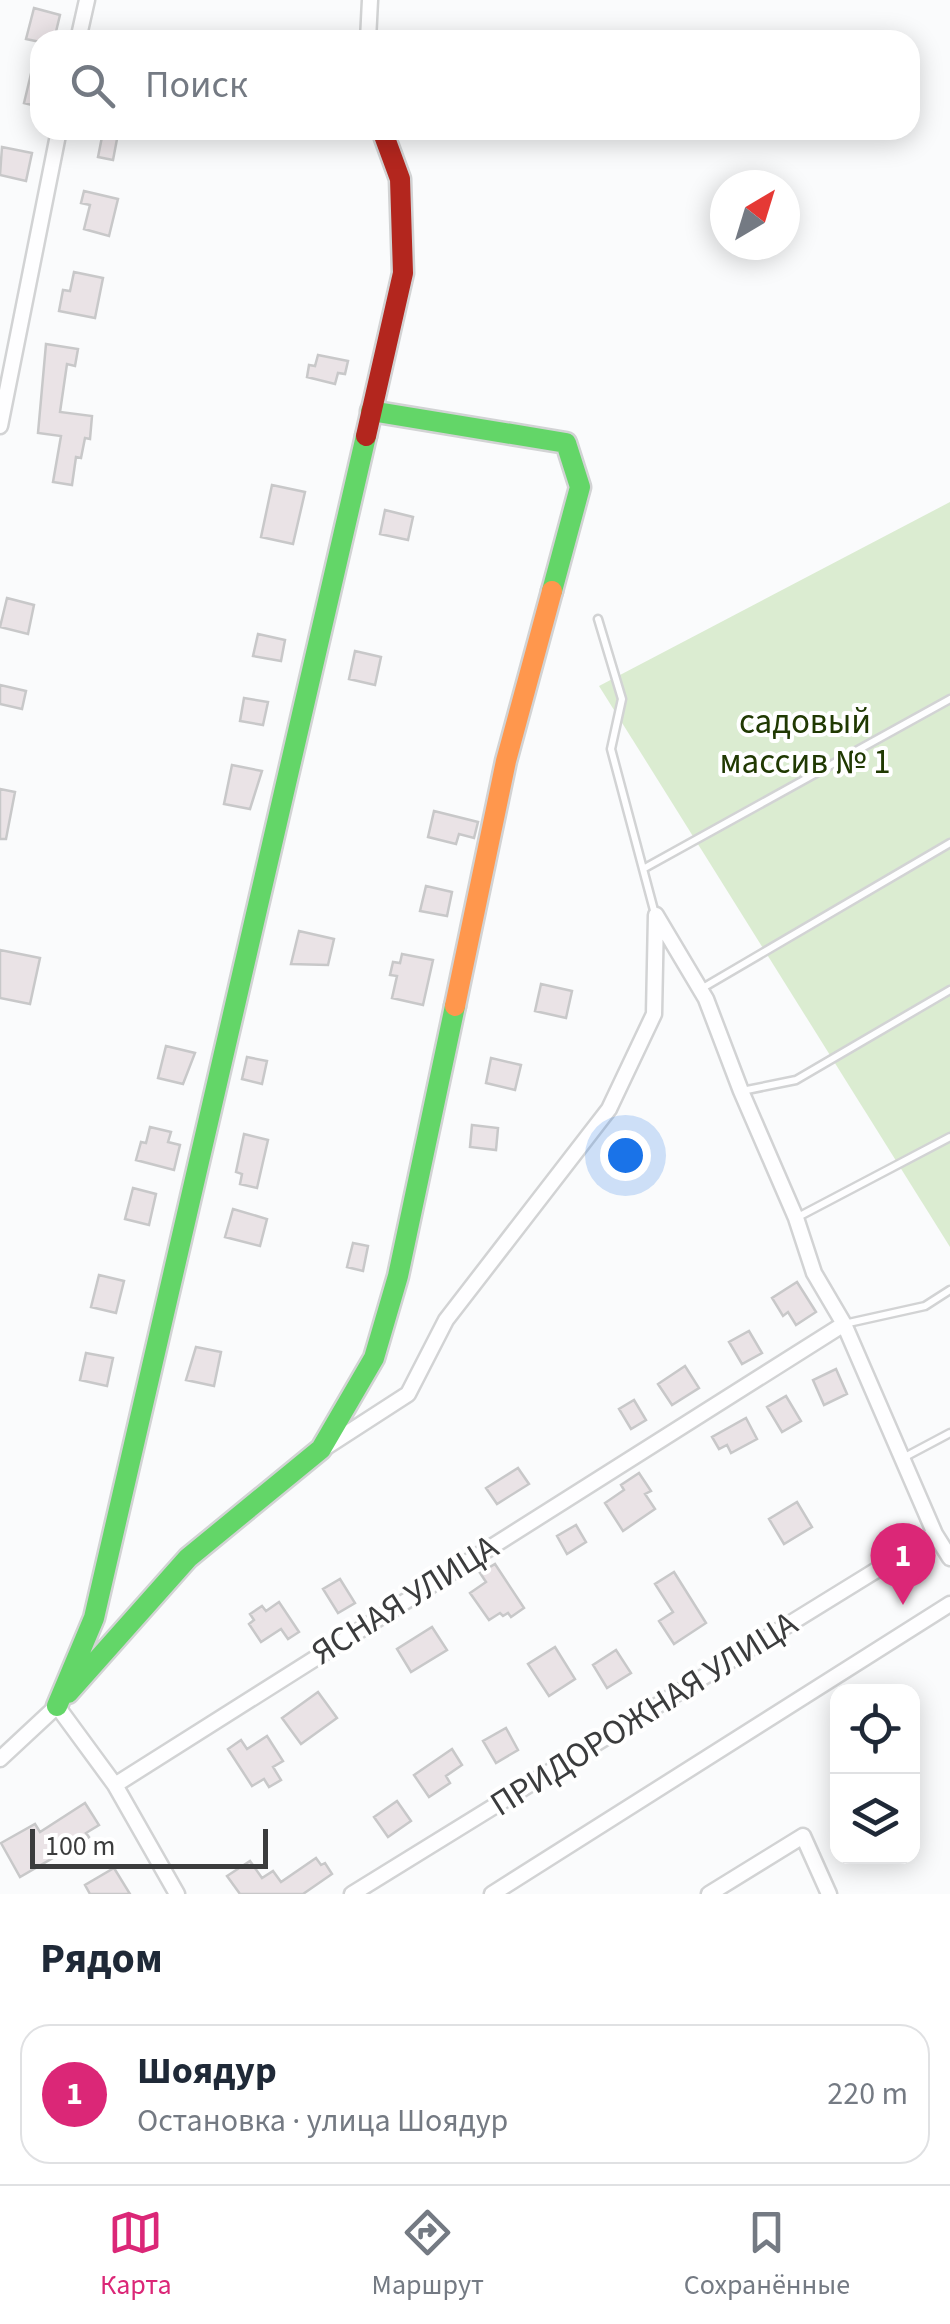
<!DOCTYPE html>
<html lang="ru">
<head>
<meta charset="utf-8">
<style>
  body { margin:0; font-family:"Source Sans 3",sans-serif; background:#f2f2f3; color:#1f2937 }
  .controls { position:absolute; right:30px; bottom:30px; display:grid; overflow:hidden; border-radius:20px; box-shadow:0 5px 25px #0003 }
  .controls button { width:90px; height:90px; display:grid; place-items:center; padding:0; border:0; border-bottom:2px solid #e0e1e3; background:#fff; color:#1f2937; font:50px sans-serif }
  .compass { position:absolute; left:710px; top:170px; width:90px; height:90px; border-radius:50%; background:#fff; box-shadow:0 5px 25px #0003; rotate:38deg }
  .scale { position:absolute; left:30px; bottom:25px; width:238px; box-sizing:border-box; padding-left:10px; border:5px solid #3b3c3d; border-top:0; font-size:28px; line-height:35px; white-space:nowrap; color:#3b3c3d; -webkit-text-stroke:8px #fff; paint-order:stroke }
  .you { position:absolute; left:625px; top:1155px; width:35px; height:35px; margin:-25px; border:8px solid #fff; border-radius:50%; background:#1a73e8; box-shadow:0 0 0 15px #1a73e833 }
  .badge { display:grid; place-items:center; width:65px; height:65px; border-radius:50%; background:#db2777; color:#fff; font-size:32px; font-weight:700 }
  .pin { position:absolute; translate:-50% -82px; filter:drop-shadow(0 2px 5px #0008) }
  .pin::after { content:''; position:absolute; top:52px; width:35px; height:30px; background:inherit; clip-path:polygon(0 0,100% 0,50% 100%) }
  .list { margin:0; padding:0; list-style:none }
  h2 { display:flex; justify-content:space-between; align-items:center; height:130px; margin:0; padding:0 40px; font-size:42px }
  h2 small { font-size:32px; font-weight:400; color:#747a83 }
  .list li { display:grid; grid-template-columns:65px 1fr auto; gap:30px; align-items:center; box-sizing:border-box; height:140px; margin:0 20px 20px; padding:0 20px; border:2px solid #e0e1e3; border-radius:30px }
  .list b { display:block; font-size:38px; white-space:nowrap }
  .list p { margin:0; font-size:32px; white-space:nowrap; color:#747a83 }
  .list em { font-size:32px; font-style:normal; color:#747a83 }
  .icon { flex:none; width:55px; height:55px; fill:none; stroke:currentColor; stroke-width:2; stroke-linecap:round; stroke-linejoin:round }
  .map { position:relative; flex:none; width:950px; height:1894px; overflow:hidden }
  .search { position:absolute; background:#fff; box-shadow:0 5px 25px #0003; left:30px; right:30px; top:30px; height:110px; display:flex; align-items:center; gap:25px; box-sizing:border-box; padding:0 35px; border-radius:30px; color:#747a83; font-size:38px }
  .sheet { height:290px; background:#fff }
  nav { display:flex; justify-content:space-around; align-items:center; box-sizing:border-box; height:140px; border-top:2px solid #e0e1e3; background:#fff; font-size:28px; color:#747a83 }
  nav a { display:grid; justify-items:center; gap:5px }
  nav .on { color:#db2777 }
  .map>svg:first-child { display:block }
</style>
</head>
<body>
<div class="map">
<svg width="950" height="1894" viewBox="0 0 950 1894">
  <rect width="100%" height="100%" fill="#fafbfc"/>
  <path fill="#dbecd1" d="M950 502V1247L599 686Z"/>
  <path fill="#eae3e6" stroke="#c8c8c9" stroke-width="2.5" d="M34 8 60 15 54 40 40 42 26 39Z
    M35 57H40V107L24 103Z
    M102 137 117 139 113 160 98 157Z
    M2 147 32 153 26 181 0 175Z
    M84 191 118 199 109 236 84 229 90 205 81 203Z
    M74 272 103 278 95 318 59 311 63 290 70 291Z
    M46 344 78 349 75 366 67 364 60 412 92 416 90 439 85 438 81 458 76 457 72 485 53 482 61 436 38 433Z
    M318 355 348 361 345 374 338 373 335 384 307 377 309 365 315 366Z
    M272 485 305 492 293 544 261 537Z
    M385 510 413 517 408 540 380 534Z
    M7 598 34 605 28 634 0 627Z
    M258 634 285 640 281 661 253 656Z
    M355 651 381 657 375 685 349 679Z
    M0 685 26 691 22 709 0 704Z
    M244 698 268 702 263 725 240 721Z
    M232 765 262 771 250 809 224 804Z
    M0 789 15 792 6 839H0Z
    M434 811 478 822 474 838 459 834 456 844 428 837Z
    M426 886 452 892 447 916 420 911Z
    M299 931 334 939 328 965 291 964Z
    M0 950 40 958 30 1004 0 998Z
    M402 954 433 960 423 1005 392 998 397 976 390 975 393 962 400 963Z
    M541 984 572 991 566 1018 535 1011Z
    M166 1046 195 1053 183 1084 158 1078Z
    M247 1057 267 1061 262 1084 242 1079Z
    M491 1058 521 1065 515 1090 486 1083Z
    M472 1125 498 1128 496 1150 470 1147Z
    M150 1127 171 1132 168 1142 180 1145 174 1170 136 1160 141 1142 146 1143Z
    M244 1134 268 1140 257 1188 240 1184 242 1174 236 1172Z
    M133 1188 156 1194 149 1225 125 1219Z
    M233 1209 267 1219 260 1246 225 1237Z
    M353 1243 368 1246 363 1271 347 1267Z
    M99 1275 124 1281 116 1313 91 1307Z
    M797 1282 816 1312 796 1325 788 1312 783 1316 772 1298Z
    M749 1331 762 1353 742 1364 729 1342Z
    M196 1347 221 1352 214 1386 186 1380Z
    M86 1353 113 1358 107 1386 80 1380Z
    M685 1366 699 1388 672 1405 658 1384Z
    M836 1369 847 1394 824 1405 813 1380Z
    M786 1396 801 1421 782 1432 767 1407Z
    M634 1400 646 1420 631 1429 619 1409Z
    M746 1418 757 1439 731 1453 727 1445 719 1449 712 1437Z
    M518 1468 529 1484 497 1504 486 1488Z
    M639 1473 651 1491 645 1494 655 1509 623 1531 605 1503 624 1490 621 1485Z
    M797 1502 812 1527 784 1544 769 1519Z
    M576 1525 586 1542 567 1554 557 1536Z
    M495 1564 524 1608 511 1617 508 1613 503 1616 500 1613 489 1620 470 1593 486 1582 480 1573Z
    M674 1572 706 1623 674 1644 659 1621 673 1612 655 1584Z
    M340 1579 355 1603 338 1613 323 1589Z
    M279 1602 299 1632 288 1639 281 1629 261 1642 249 1624 254 1620 250 1614 262 1606 266 1611Z
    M432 1627 447 1650 411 1672 397 1649Z
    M555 1647 575 1679 549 1696 528 1664Z
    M616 1650 631 1673 607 1688 593 1665Z
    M318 1692 337 1718 301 1744 282 1718Z
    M506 1728 518 1750 496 1763 483 1741Z
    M267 1736 283 1761 273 1767 281 1780 269 1787 264 1779 252 1786 228 1749 241 1740 247 1749Z
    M452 1749 462 1765 446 1776 450 1783 429 1797 414 1775Z
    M397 1801 411 1821 388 1837 374 1817Z
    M85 1803 99 1825 86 1833 89 1837 20 1877 1 1843 35 1824 40 1832Z
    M316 1858 321 1865 325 1863 332 1874 303 1894H240L227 1876 250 1861 262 1878 273 1871 281 1882Z
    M114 1868 130 1894H90L85 1885Z"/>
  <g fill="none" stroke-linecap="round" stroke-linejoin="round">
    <defs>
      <path id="lane" d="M598 619 622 699 611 749 655 914
        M643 869 950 699
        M701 989 950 843
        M742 1091 796 1080 950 990
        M798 1217 950 1137
        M844 1324 925 1306 950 1290
        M903 1458 950 1433"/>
      <path id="street" d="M78 40 87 0
        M368 40 370 0
        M0 426 59 130
        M323 1449 408 1394 446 1320 609 1109 654 1014 656 915 706 999 741 1091 796 1218 814 1273 844 1324 935 1534 950 1558
        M0 1759 57 1706 115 1785 844 1324
        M115 1785 177 1894
        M352 1894 935 1534
        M492 1894 950 1604
        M709 1894 803 1836 829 1894"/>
      <path id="fast" d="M371 411 566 443 580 487 552 591
        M68 1693 188 1558 321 1449 374 1358 398 1276 455 1006
        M57 1706 94 1618 366 436"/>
      <path id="slow" d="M455 1006 506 761 552 591"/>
      <path id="jam" d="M366 436 403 273 400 179 382 130"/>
    </defs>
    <use href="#lane" stroke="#d2d3d4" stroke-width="11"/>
    <use href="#street" stroke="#d2d3d4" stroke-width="19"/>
    <use href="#fast" stroke="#d2d3d4" stroke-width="25"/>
    <use href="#slow" stroke="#d2d3d4" stroke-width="25"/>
    <use href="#jam" stroke="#d2d3d4" stroke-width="25"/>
    <use href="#lane" stroke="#fefeff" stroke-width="6"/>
    <use href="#street" stroke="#fefeff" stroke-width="14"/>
    <use href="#fast" stroke="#63d668" stroke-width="20"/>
    <use href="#slow" stroke="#ff974d" stroke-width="20"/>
    <use href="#jam" stroke="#b3261e" stroke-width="20"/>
  </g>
  <g text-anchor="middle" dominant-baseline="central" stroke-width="8" stroke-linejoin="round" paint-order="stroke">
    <g font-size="35" fill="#203902" stroke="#fff">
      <text x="805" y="722">садовый<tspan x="805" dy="40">массив № 1</tspan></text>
    </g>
    <g font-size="35" fill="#3b3c3d" stroke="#fff">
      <text transform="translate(405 1600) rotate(-32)">ЯСНАЯ УЛИЦА</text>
      <text transform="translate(644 1714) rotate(-32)">ПРИДОРОЖНАЯ УЛИЦА</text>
    </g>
  </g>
</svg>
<div class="controls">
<button><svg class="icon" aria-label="locate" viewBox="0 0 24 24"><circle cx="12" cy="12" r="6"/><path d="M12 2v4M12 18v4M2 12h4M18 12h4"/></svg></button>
<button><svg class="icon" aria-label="layers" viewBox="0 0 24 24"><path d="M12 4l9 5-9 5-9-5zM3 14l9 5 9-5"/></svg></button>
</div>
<svg class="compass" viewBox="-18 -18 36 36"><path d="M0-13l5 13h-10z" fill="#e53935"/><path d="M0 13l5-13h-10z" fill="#747a83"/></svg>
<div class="scale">100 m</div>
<div class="you"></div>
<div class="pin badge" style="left:903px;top:1605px">1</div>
<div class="search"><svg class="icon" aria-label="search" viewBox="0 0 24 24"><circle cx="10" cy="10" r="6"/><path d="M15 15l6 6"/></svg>Поиск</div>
</div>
<section class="sheet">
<h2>Рядом<small></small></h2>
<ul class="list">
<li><span class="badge">1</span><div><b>Шоядур</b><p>Остановка · улица Шоядур</p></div><em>220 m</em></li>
</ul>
</section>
<nav>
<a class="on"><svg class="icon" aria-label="map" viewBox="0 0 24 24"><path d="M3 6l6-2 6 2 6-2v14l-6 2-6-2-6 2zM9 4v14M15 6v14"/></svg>Карта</a>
<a><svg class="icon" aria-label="directions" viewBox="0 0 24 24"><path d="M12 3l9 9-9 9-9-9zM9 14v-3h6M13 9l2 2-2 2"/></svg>Маршрут</a>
<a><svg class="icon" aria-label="saved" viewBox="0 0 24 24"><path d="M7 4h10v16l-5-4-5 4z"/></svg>Сохранённые</a>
</nav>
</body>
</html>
